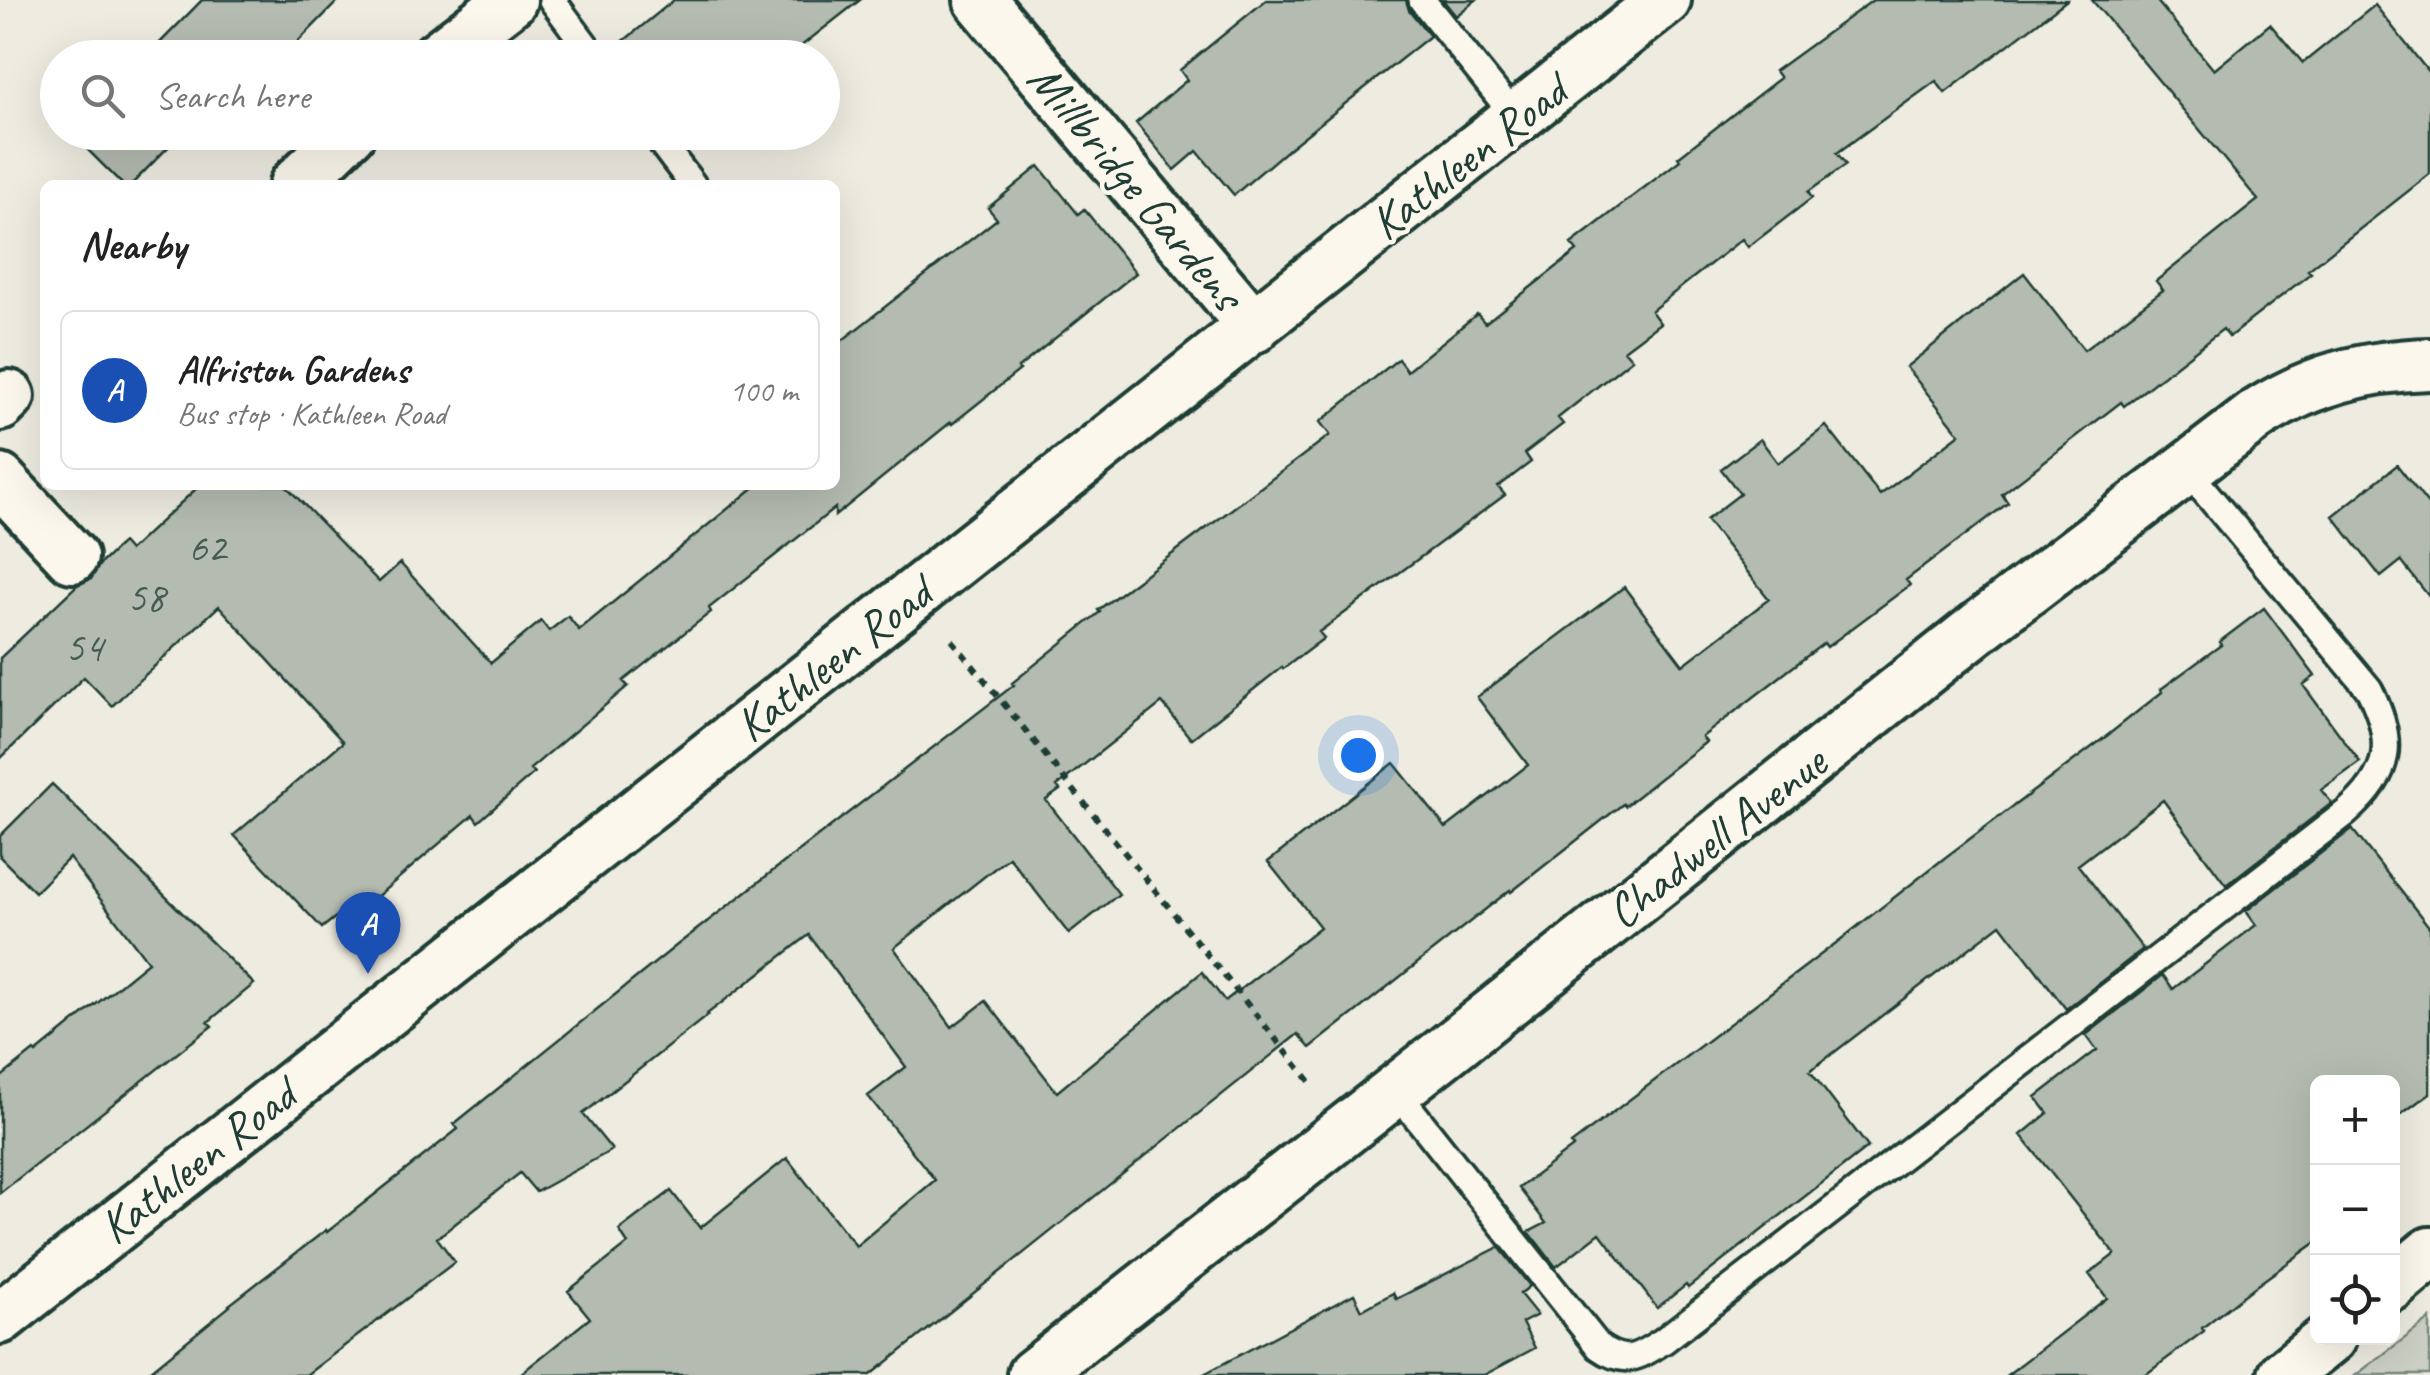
<!DOCTYPE html>
<html lang="en">
<head>
<meta charset="utf-8">
<style>
  body { margin:0; font-family:Caveat,sans-serif; background:#f2f2f2; color:#222 }
  .controls { position:absolute; right:30px; bottom:30px; display:grid; overflow:hidden; border-radius:15px; box-shadow:0 10px 40px #0002 }
  .controls button { width:90px; height:90px; display:grid; place-items:center; padding:0; border:0; border-bottom:2px solid #e0e0e0; background:#fff; color:#222; font:50px sans-serif }
  .you { position:absolute; left:1358px; top:755px; width:35px; height:35px; margin:-25px; border:8px solid #fff; border-radius:50%; background:#1a73e8; box-shadow:0 0 0 15px #1a73e833 }
  .badge { display:grid; place-items:center; width:65px; height:65px; border-radius:50%; background:#1f3d34; color:#fff; font-size:32px; font-weight:700 }
  .pin { position:absolute; translate:-50% -82px; filter:drop-shadow(0 2px 5px #0008) }
  .pin::after { content:''; position:absolute; top:52px; width:35px; height:30px; background:inherit; clip-path:polygon(0 0,100% 0,50% 100%) }
  .list { margin:0; padding:0; list-style:none }
  h2 { display:flex; justify-content:space-between; align-items:center; height:130px; margin:0; padding:0 40px; font-size:42px }
  h2 small { font-size:32px; font-weight:400; color:#767676 }
  .list li { display:grid; grid-template-columns:65px 1fr auto; gap:30px; align-items:center; box-sizing:border-box; height:160px; margin:0 20px 20px; padding:0 20px; border:2px solid #e0e0e0; border-radius:15px }
  .list b { display:block; font-size:38px; white-space:nowrap }
  .list p { margin:0; font-size:32px; white-space:nowrap; color:#767676 }
  .list em { font-size:32px; font-style:normal; color:#767676 }
  .icon { flex:none; width:55px; height:55px; fill:none; stroke:currentColor; stroke-width:2; stroke-linecap:round; stroke-linejoin:round }
  .map { position:relative; flex:none; width:2430px; height:1375px; overflow:hidden }
  .search { position:absolute; background:#fff; box-shadow:0 10px 40px #0002; left:40px; top:40px; width:800px; height:110px; display:flex; align-items:center; gap:25px; box-sizing:border-box; padding:0 35px; border-radius:55px; color:#767676; font-size:38px }
  .panel { position:absolute; background:#fff; box-shadow:0 10px 40px #0002; left:40px; top:180px; width:800px; height:310px; border-radius:15px }
  .map>svg:first-child { display:block }
</style>
</head>
<body>
<div class="map">
<svg width="2430" height="1375" viewBox="0 0 2430 1375">
  <rect width="100%" height="100%" fill="#eeece1"/>
  <filter id="ink" filterUnits="userSpaceOnUse"><feTurbulence type="fractalNoise" baseFrequency=".01" numOctaves="2"/><feDisplacementMap in="SourceGraphic" scale="20" xChannelSelector="R" yChannelSelector="G"/><feConvolveMatrix kernelMatrix="1 2 1 2 8 2 1 2 1" color-interpolation-filters="sRGB"/></filter>
  <g filter="url(#ink)">
    <path fill="#cbcfc4" stroke="#75867c" stroke-width="2.5" d="M2430 1319V1375H2356Z"/>
    <path fill="#b4bbb0" stroke="#1f3d34" stroke-width="2.5" d="M202 0H339L282 58H145Z
      M674 0H860L786 58H611L610 52Z
      M1266 0H1406L1409 10 1430 36 1287 150 1234 195 1197 151 1175 170 1136 123 1187 80 1180 70Z
      M1443 0H1476L1456 16Z
      M1873 0H2067L1945 93 1936 81 1837 153 1846 165 1808 192 1812 198 1748 247 1742 239 1651 311 1660 323 1624 350 1632 359 1558 418 1563 424 1525 453 1531 462 1498 487 1505 495 1319 632 1324 638 1283 669 1282 667 1191 739 1162 703 1057 786 1060 790 1046 800 1119 894 1069 934 1009 857 894 948 952 1027 986 1001 1057 1092 1202 972 1225 1001 1320 927 1268 862 1394 763 1446 828 1528 765 1477 697 1624 587 1683 665 1769 599 1706 520 1740 494 1721 469 1760 439 1778 463 1826 426 1880 495 1960 434 1906 367 2024 273 2084 350 2163 290 2156 281 2258 200 2092 0H2156L2214 70 2270 24 2303 63 2375 5 2430 74V174L2308 270 2311 273 2229 337 2223 329 2124 406 2121 402 2002 494 2008 503 1906 580 1910 585 1827 647 1824 643 1702 737 1706 742 1625 806 1623 804 1511 892 1510 890 1310 1048 1298 1034 871 1375H519L590 1318 568 1291 628 1244 619 1230 671 1191 700 1228 787 1158 856 1246 935 1180 868 1096 906 1067 809 935 707 1014 708 1015 583 1114 612 1150 536 1192 520 1173 437 1238 455 1262 306 1375H145L230 1306 229 1305 326 1230 327 1232 458 1129 454 1124 677 945 1014 685 1012 683 1100 612 1098 610 1330 435 1320 422 1398 359 1407 371 1477 314 1485 323 1577 251 1571 244 1680 160 1678 157 1780 78 1775 71Z
      M70 132H183L131 185H123Z
      M1039 166 1078 214 1084 209 1136 273 1018 368 1020 370 952 424 951 422 835 516V508L709 608 711 612 623 681 628 686 530 769 534 773 478 822 473 815 354 916 347 908 322 928 234 835 343 742 219 606 112 706 84 677 0 759V658L77 585 91 579 100 564 122 543 129 551 200 485H285L379 582 400 563 491 663 541 621 549 631 568 616 579 630 757 485H835V346L997 219 988 208Z
      M2397 465 2430 507V598L2401 561 2381 577 2333 516Z
      M2264 608 2315 676 2303 685 2360 762 2321 790 2332 803 2226 885 2163 800 2078 865 2143 949 2066 1009 2001 924 1810 1071 1868 1147 1688 1288 1686 1285 1657 1308 1600 1233 1556 1267 1529 1232 1546 1223 1519 1188 1573 1147 1571 1144 1840 940 1947 856 2108 735 2162 692 2161 689 2221 645 2219 642Z
      M52 784 254 984 208 1022 212 1026 0 1193V1078L34 1051 36 1053 148 962 69 858 35 892 0 857V836Z
      M2352 829 2430 928V1093L2392 1121V1082H2318V1241L2253 1288 2202 1328 2204 1331 2145 1375H2007L2107 1298 2089 1274 2115 1254 2021 1135 2048 1113 2036 1097 2097 1050 2086 1035 2163 975 2173 989 2256 925 2246 911Z
      M1499 1247 1530 1286 1520 1294 1537 1315 1522 1323 1535 1348 1484 1375H1202L1354 1294 1362 1310 1393 1293 1396 1299Z"/>
    <g fill="none" stroke-linecap="round" stroke-linejoin="round">
      <defs>
        <path id="service" d="M552 0 595 58
          M1422 0 1517 119
          M653 132 693 185
          M1396 1091 1599 1347C1626 1366 1638 1357 1663 1341L2347 812C2392 773 2395 741 2369 689L2186 469"/>
        <path id="minor" d="M980 0 1254 327
          M436 58 511 0
          M295 185 350 132
          M0 405 9 396
          M0 480 72 557
          M2392 1285 2430 1253
          M0 1318 1665 0
          M1033 1375 1451 1047 1979 627 2258 414C2313 379 2365 366 2430 364
          M2284 1375 2330 1338"/>
      </defs>
      <use href="#service" stroke="#1f3d34" stroke-width="32"/>
      <use href="#minor" stroke="#1f3d34" stroke-width="58"/>
      <path stroke="#1f3d34" stroke-width="6" stroke-dasharray="8 8" stroke-linecap="butt" d="M952 640 1313 1085"/>
      <use href="#service" stroke="#fbf7ec" stroke-width="25"/>
      <use href="#minor" stroke="#fbf7ec" stroke-width="50"/>
    </g>
  </g>
  <g text-anchor="middle" dominant-baseline="central" stroke-width="9" stroke-linejoin="round" paint-order="stroke">
    <g font-size="42" fill="#445c53">
      <text x="207" y="547">62</text>
      <text x="146" y="597">58</text>
      <text x="84" y="647">54</text>
    </g>
    <g font-size="48" fill="#1f3d34" stroke="#fbf7ec">
      <text transform="translate(1468 157) rotate(-38)">Kathleen Road</text>
      <text transform="translate(1136 186) rotate(50)">Millbridge Gardens</text>
      <text transform="translate(833 659) rotate(-38)">Kathleen Road</text>
      <text transform="translate(1716 837) rotate(-38)">Chadwell Avenue</text>
      <text transform="translate(197 1161) rotate(-38)">Kathleen Road</text>
    </g>
  </g>
</svg>
<div class="controls">
<button>+</button>
<button>−</button>
<button><svg class="icon" aria-label="locate" viewBox="0 0 24 24"><circle cx="12" cy="12" r="6"/><path d="M12 2v4M12 18v4M2 12h4M18 12h4"/></svg></button>
</div>
<div class="you"></div>
<div class="pin badge" style="left:368px;top:974px;background:#1a4fb4">A</div>
<div class="search"><svg class="icon" aria-label="search" viewBox="0 0 24 24"><circle cx="10" cy="10" r="6"/><path d="M15 15l6 6"/></svg>Search here</div>
<section class="panel">
<h2>Nearby<small></small></h2>
<ul class="list">
<li><span class="badge" style="background:#1a4fb4">A</span><div><b>Alfriston Gardens</b><p>Bus stop · Kathleen Road</p></div><em>100 m</em></li>
</ul>
</section>
</div>
</body>
</html>
